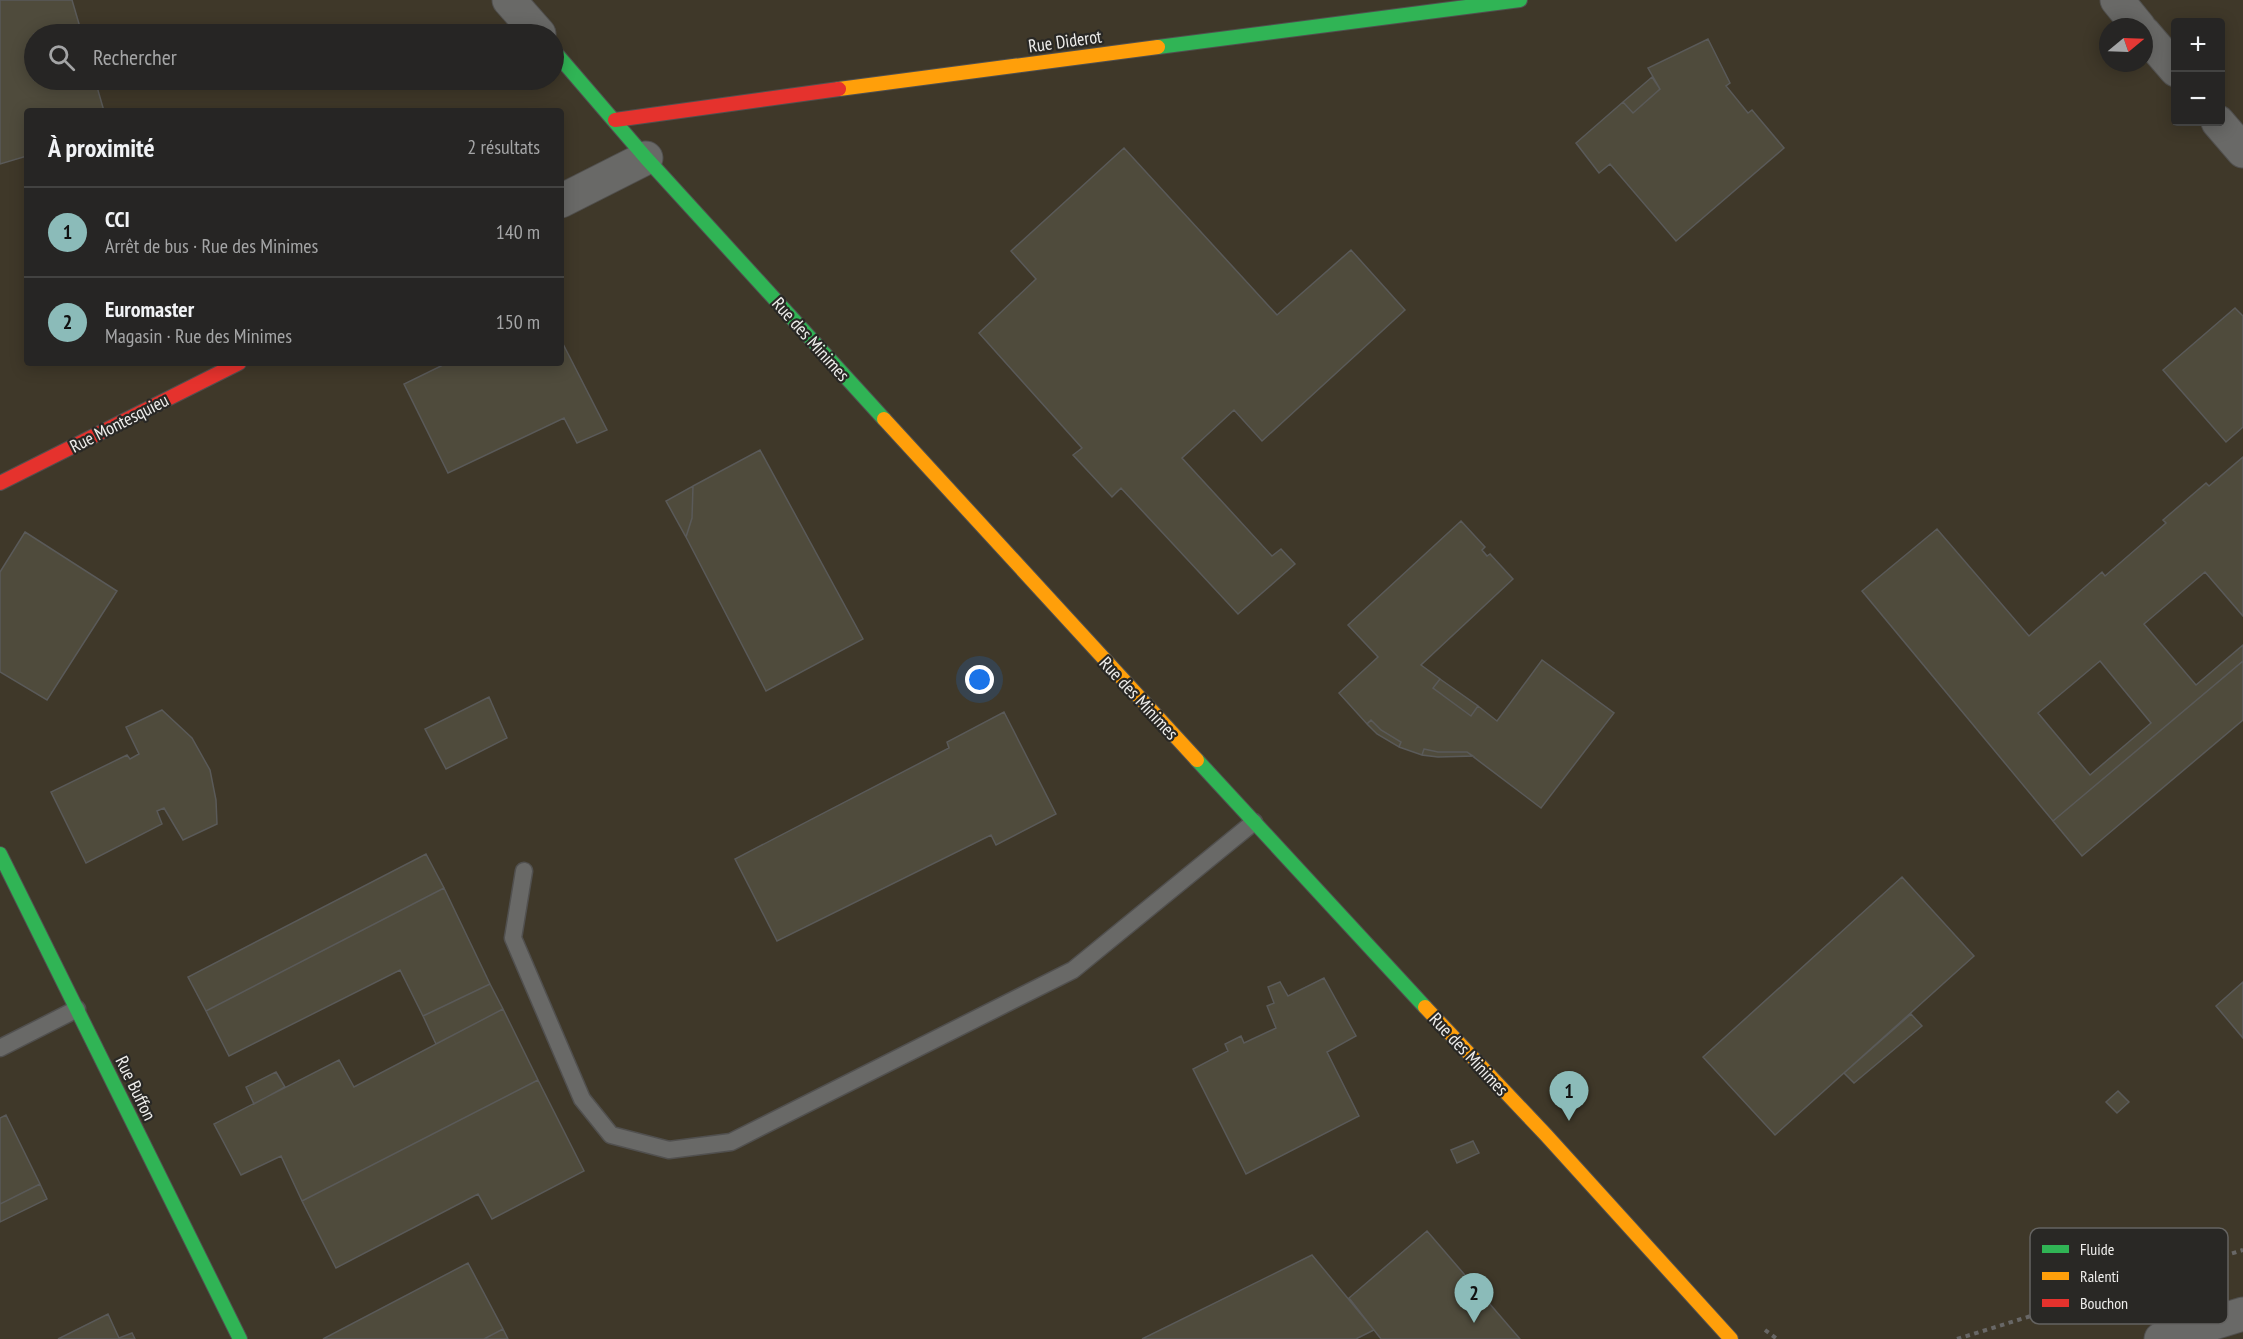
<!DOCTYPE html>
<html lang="fr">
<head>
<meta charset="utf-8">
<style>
  body { margin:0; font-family:"PT Sans Narrow",sans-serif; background:#323131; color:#f1f3f6 }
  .controls { position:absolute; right:18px; top:18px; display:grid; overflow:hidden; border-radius:6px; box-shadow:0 3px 15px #0003 }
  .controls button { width:54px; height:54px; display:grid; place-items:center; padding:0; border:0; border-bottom:2px solid #424241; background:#262524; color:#f1f3f6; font:30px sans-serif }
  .compass { position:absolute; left:2099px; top:18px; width:54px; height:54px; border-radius:50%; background:#262524; box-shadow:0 3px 15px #0003; rotate:71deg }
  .you { position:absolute; left:980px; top:680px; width:21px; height:21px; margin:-15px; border:4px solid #fff; border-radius:50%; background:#1a73e8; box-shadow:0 0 0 9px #1a73e833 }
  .badge { display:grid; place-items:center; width:39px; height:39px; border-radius:50%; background:#8bbbb9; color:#111; font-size:20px; font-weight:700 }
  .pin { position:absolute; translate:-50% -50px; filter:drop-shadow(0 2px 3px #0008) }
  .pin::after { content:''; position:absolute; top:32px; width:21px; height:18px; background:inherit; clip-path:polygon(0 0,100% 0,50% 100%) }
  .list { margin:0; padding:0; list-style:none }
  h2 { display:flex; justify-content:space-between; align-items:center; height:78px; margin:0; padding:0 24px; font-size:26px }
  h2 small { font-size:20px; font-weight:400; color:#a4a5a6 }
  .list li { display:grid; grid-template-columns:39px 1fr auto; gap:18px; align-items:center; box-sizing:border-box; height:90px; padding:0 24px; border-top:2px solid #424241 }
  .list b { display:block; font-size:22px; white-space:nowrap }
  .list p { margin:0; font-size:20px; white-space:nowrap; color:#a4a5a6 }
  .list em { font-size:20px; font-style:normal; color:#a4a5a6 }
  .icon { flex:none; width:33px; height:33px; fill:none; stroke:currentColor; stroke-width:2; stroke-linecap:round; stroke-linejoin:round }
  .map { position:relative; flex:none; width:2243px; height:1339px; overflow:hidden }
  .search { position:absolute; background:#262524; box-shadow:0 3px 15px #0003; left:24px; top:24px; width:540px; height:66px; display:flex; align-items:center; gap:15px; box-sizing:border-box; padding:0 21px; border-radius:33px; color:#a4a5a6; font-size:22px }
  .panel { position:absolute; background:#262524; box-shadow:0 3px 15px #0003; left:24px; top:108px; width:540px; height:258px; border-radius:6px }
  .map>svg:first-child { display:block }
</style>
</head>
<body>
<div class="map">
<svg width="2243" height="1339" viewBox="0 0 2243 1339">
  <rect width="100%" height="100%" fill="#323130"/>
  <path fill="#3f3829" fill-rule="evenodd" d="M0 0H2243V1339H0ZM2176 22H2220V122H2176ZM2108 27H2144V63H2108ZM34 34H554V80H34ZM27 111H561V363H27Z"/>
  <path fill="#4f4b3c" stroke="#5a5a59" stroke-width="1.5" fill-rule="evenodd" d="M0 0H72L82 34H34V80H95L104 111H27V156L0 164Z
    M1708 39 1730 83 1726 86 1748 113 1752 110 1784 148 1676 241 1610 164 1599 173 1576 143 1623 102 1633 113 1660 89 1648 68Z
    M1652 77 1660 89 1633 113 1623 102Z
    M1124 148 1277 315 1351 250 1405 310 1262 441 1234 410 1182 458 1272 556 1281 549 1295 564 1238 614 1121 488 1112 497 1073 455 1082 448 979 333 1036 279 1011 251Z
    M2235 308 2243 316V427L2226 442 2163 370Z
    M561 340 607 430 577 443 564 418 448 473 404 384 447 363H561Z
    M760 450 863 639 766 691 686 537 692 518 693 486Z
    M2243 457V616L2205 572 2144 624 2196 685 2243 645V661L2053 821 1862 591 1937 529 2029 636 2102 572 2105 576 2166 523 2163 520 2206 483 2209 486ZM2100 661 2151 723 2090 775 2038 713Z
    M693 486 692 518 686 537 666 501Z
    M1461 521 1485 547 1482 550 1487 556 1490 554 1513 579 1421 665 1440 679 1433 688 1471 716 1478 706 1497 721 1542 660 1614 713 1541 808 1467 752H1438L1424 749 1422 755 1399 747 1401 742 1381 730 1371 720 1367 724 1339 693 1378 657 1348 625Z
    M25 532 117 591 47 700 0 672V572Z
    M2243 661V720L2082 856 2053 821Z
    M1440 679 1478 706 1471 716 1433 688Z
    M489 697 507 738 446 769 425 729Z
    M162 710 192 738 210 770 216 800 217 824 183 840 164 808 157 811 162 824 86 863 51 792 127 755 130 759 139 754 126 727Z
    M1004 712 1056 814 996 845 991 835 777 941 735 859 949 748 947 742Z
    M1371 720 1381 730 1401 742 1399 747 1377 734 1367 724Z
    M1424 749 1438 752H1467L1473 756 1438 757 1422 755Z
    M426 854 444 888 206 1011 188 977Z
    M1902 877 1974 956 1775 1135 1703 1057Z
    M444 888 490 984 423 1016 400 970 229 1056 206 1011Z
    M1324 978 1356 1036 1327 1052 1359 1116 1246 1174 1193 1069 1228 1051 1225 1044 1241 1036 1244 1043 1276 1028 1267 1006 1274 1003 1268 987 1280 982 1288 996Z
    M2243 982V1038L2216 1006Z
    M490 984 503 1009 436 1044 423 1016Z
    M503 1009 538 1080 302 1201 281 1156 241 1175 214 1124 339 1060 354 1087Z
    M1911 1014 1922 1026 1854 1083 1844 1073Z
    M276 1072 285 1087 254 1104 246 1087Z
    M538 1080 584 1171 492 1219 478 1194 336 1268 302 1201Z
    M2118 1091 2129 1102 2117 1113 2106 1102Z
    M6 1115 40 1184 0 1204V1118Z
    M1473 1141 1479 1153 1457 1163 1451 1150Z
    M40 1184 47 1199 0 1222V1204Z
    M1427 1231 1520 1339H1381L1349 1298Z
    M1312 1255 1374 1330 1356 1339H1142Z
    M468 1263 503 1329 484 1339H323Z
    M108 1314 119 1338 132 1333 135 1339H58Z
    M503 1329 508 1339H484Z"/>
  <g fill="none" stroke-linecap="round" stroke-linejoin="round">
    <defs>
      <path id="lane" d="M524 871 513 938 582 1099 611 1135 669 1150 731 1142 1073 970 1254 822
        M0 1048 77 1009"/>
      <path id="street" d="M509 0 539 34
        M2117 0 2139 27
        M2144 33 2176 70
        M2218 122 2243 151
        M561 201 646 158
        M2161 1339 2243 1314"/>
      <path id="fast" d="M1158 47 1520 0
        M554 51 646 158 884 419
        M1197 760 1425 1007
        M0 854 240 1339"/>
      <path id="slow" d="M839 89 1158 47
        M884 419 1197 760
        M1425 1007 1546 1135 1731 1339"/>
      <path id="jam" d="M615 120 839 89
        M0 483 239 363"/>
    </defs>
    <use href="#lane" stroke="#51504f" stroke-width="19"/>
    <use href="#street" stroke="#51504f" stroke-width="35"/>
    <use href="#fast" stroke="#51504f" stroke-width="16"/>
    <use href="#slow" stroke="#51504f" stroke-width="16"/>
    <use href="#jam" stroke="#51504f" stroke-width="16"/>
    <path stroke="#686766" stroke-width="4" stroke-dasharray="4.5 4.5" stroke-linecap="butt" d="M1765 1330 1777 1339
      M1957 1339 2243 1250"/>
    <use href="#lane" stroke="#696967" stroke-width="16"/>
    <use href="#street" stroke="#696967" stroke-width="33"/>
    <use href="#fast" stroke="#30b455" stroke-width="14"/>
    <use href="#slow" stroke="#ff9f0a" stroke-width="14"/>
    <use href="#jam" stroke="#e5322d" stroke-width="14"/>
  </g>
  <g text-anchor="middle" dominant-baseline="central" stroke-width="4.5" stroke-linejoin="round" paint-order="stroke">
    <g font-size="18" fill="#efeeec" stroke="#292825">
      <text transform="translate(1065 41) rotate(-8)">Rue Diderot</text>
      <text transform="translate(811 339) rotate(48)">Rue des Minimes</text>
      <text transform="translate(119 423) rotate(-27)">Rue Montesquieu</text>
      <text transform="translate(1139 698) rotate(47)">Rue des Minimes</text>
      <text transform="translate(1469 1054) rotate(47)">Rue des Minimes</text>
      <text transform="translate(136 1088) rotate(64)">Rue Buffon</text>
    </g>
  </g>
  <rect x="2030" y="1228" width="198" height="96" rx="9" fill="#292825" stroke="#646361" stroke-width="1.5"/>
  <rect x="2042" y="1245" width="27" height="8" fill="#30b455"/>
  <rect x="2042" y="1272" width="27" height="8" fill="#ff9f0a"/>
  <rect x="2042" y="1299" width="27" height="8" fill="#e5322d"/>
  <g font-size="16" fill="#efeeec">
    <text x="2080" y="1255">Fluide</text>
    <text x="2080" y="1282">Ralenti</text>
    <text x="2080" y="1309">Bouchon</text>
  </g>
</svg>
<div class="controls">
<button>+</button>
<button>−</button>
</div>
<svg class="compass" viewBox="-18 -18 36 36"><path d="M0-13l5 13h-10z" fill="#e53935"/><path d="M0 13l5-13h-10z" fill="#a4a5a6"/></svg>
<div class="you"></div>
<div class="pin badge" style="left:1569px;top:1121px">1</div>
<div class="pin badge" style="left:1474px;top:1323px">2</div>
<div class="search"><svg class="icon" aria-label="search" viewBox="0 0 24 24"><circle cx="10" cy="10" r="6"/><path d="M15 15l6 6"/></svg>Rechercher</div>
<section class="panel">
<h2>À proximité<small>2 résultats</small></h2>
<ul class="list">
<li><span class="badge">1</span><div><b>CCI</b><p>Arrêt de bus · Rue des Minimes</p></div><em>140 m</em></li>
<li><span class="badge">2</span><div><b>Euromaster</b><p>Magasin · Rue des Minimes</p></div><em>150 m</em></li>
</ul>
</section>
</div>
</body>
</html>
